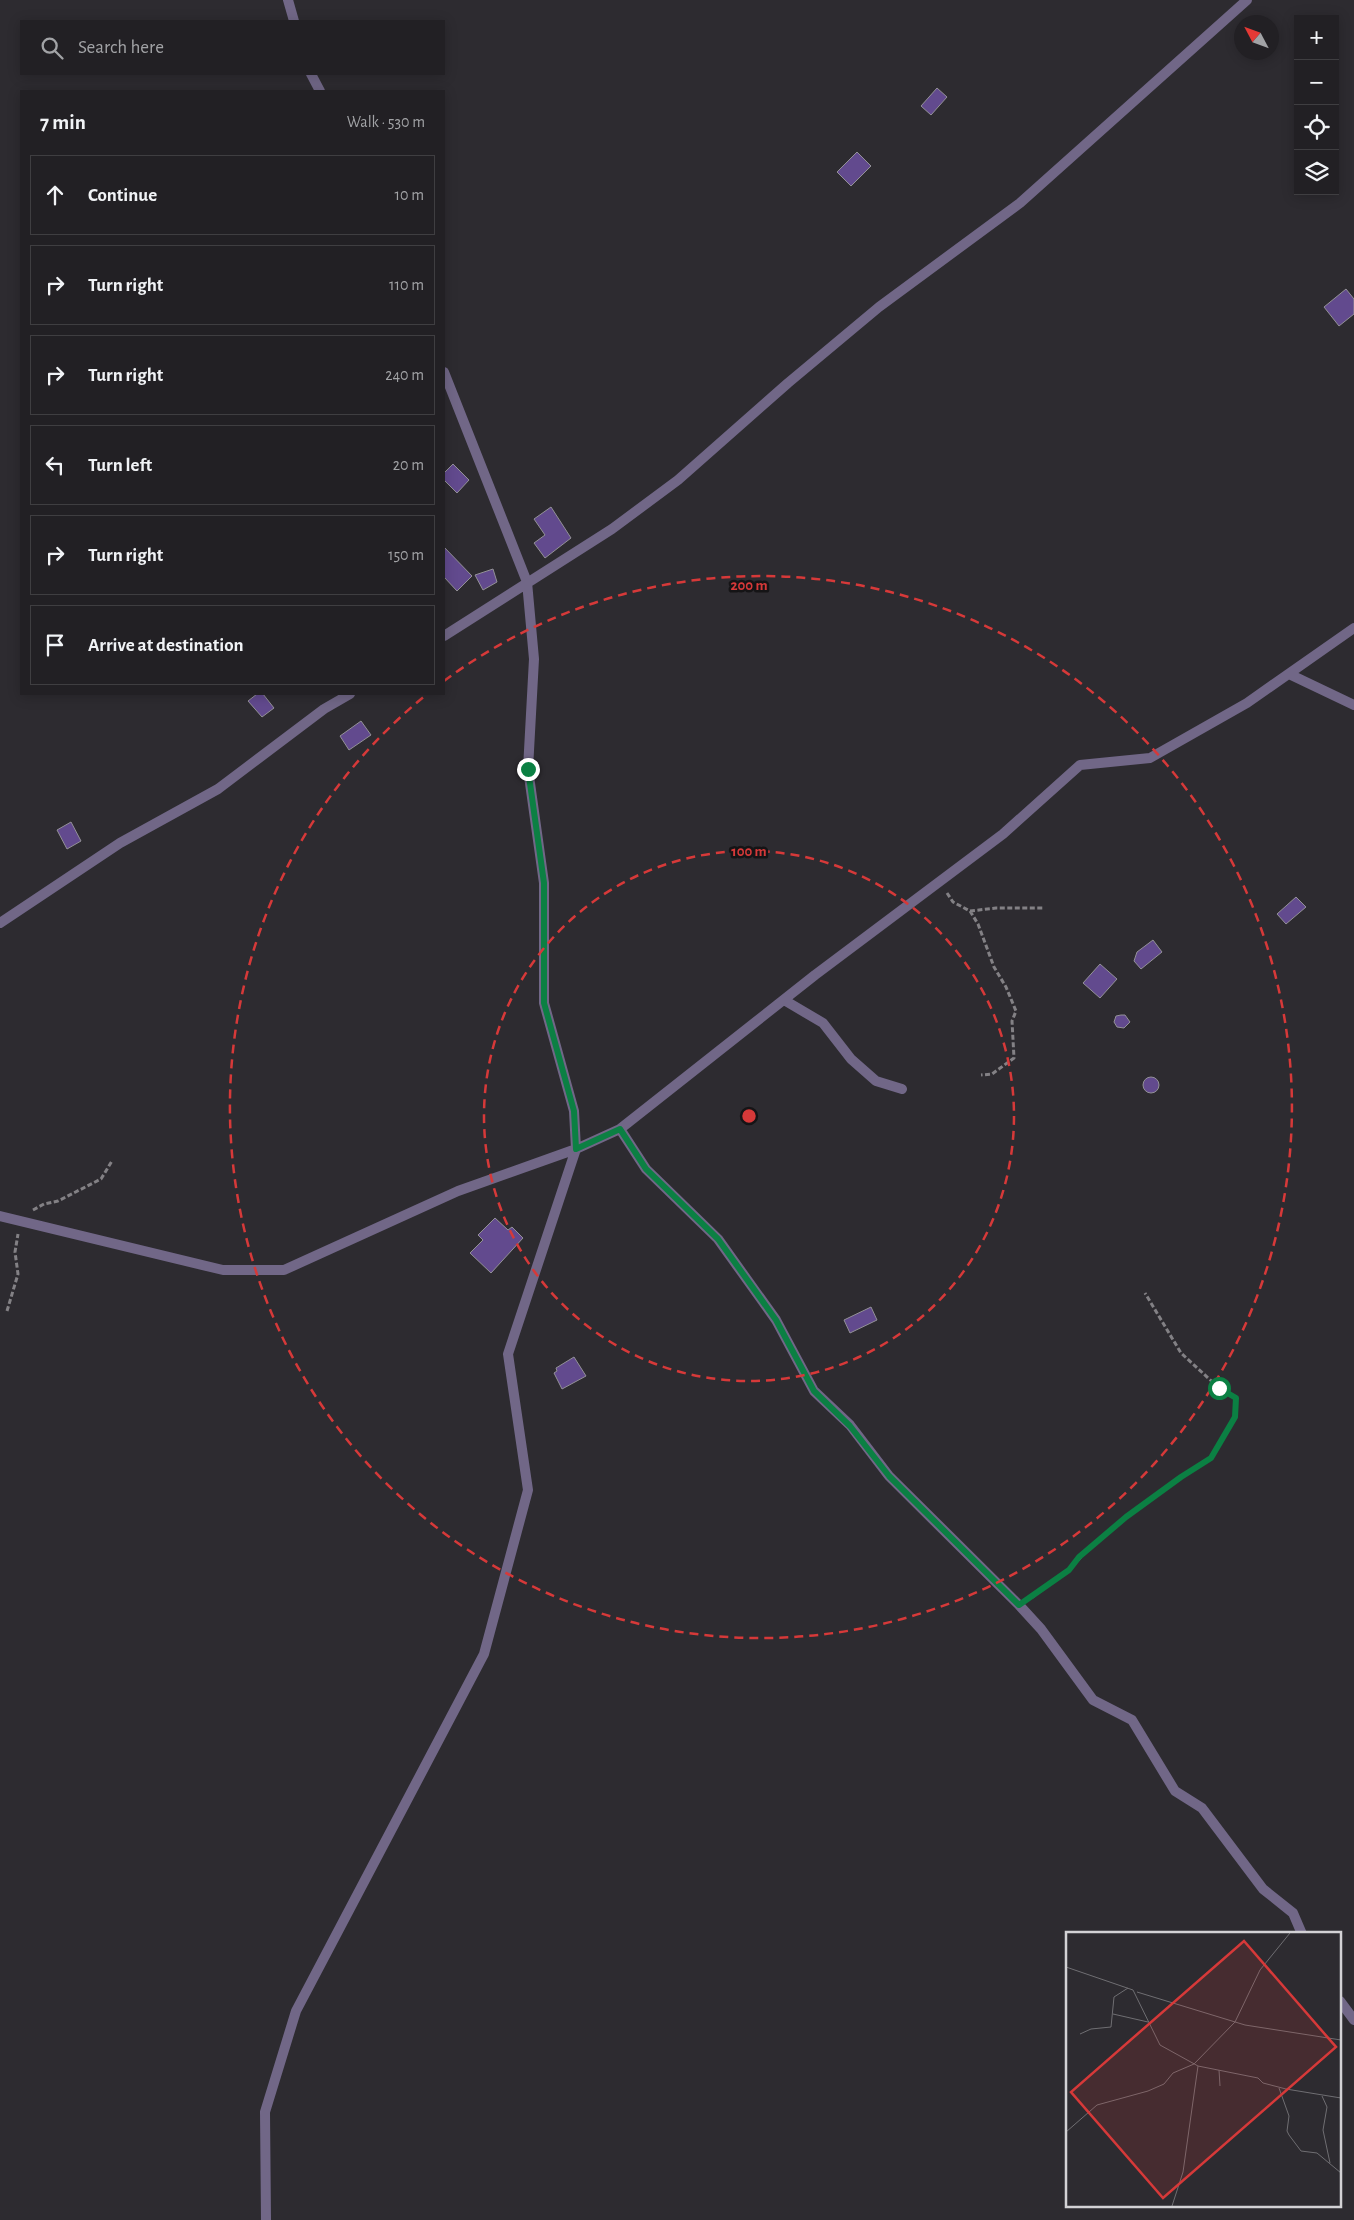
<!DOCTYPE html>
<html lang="en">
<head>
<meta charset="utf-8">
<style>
  body { margin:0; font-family:"Alegreya Sans",sans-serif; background:#2a282c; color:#f1f3f6 }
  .controls { position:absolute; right:15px; top:15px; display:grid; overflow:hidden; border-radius:0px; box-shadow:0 2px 12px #0003 }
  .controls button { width:45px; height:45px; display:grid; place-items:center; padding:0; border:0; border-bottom:1px solid #3f3e41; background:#222024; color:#f1f3f6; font:25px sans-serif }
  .compass { position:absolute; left:1234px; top:15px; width:45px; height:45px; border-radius:50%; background:#222024; box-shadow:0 2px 12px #0003; rotate:311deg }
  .stop { position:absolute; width:15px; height:15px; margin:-11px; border:4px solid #0b8043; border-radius:50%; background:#fff }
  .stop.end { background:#0b8043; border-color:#fff; box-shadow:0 1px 5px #0008 }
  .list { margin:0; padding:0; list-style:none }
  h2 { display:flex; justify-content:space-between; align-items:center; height:65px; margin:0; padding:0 20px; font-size:21px }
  h2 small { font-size:16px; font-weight:400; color:#a2a3a6 }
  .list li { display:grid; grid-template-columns:32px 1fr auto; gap:15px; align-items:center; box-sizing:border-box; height:80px; margin:0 10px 10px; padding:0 10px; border:1px solid #3f3e41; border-radius:0px }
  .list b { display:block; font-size:19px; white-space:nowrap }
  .list em { font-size:16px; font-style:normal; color:#a2a3a6 }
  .icon { flex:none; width:28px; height:28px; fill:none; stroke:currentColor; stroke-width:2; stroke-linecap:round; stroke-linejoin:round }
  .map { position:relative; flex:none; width:1354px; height:2220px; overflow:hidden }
  .search { position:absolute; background:#222024; box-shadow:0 2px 12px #0003; left:20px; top:20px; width:425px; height:55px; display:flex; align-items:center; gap:12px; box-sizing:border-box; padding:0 18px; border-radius:0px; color:#a2a3a6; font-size:19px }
  .panel { position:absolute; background:#222024; box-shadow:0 2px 12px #0003; left:20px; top:90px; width:425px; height:605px; border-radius:0px }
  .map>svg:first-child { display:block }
</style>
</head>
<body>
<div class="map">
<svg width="1354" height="2220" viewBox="0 0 1354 2220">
  <rect width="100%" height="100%" fill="#2d2b30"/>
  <path fill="#624a8e" stroke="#939197" d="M937 88 947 97 931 115 921 106Z
    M857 152 871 166 851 186 837 172Z
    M1346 289 1354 299V314L1339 326 1324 307Z
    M453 464 469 480 457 493 444 480V473Z
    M551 507 571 538 545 558 534 543 545 535 534 519Z
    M444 547 472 576 457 591 444 577Z
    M493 569 497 582 483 590 475 575Z
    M257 694H263L274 708 262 717 248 701Z
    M361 721 371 735 349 750 340 736Z
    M71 822 81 841 67 849 57 830Z
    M1296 897 1306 907 1286 924 1277 914Z
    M1153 940 1162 952 1141 969 1134 961 1137 952Z
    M1100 964 1117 979 1100 998 1083 983Z
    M1121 1015H1125L1130 1022 1124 1028 1117 1027 1114 1022 1116 1016Z
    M1143 1085a8 8 0 1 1 16 0a8 8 0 1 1-16 0Z
    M495 1218 508 1230 512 1227 523 1238 491 1273 470 1253 483 1240 478 1235Z
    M871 1307 877 1320 850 1333 844 1320Z
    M574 1357 586 1376 562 1389 554 1373 557 1371 556 1368Z"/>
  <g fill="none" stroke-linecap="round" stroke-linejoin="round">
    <path stroke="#838185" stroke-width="3" stroke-dasharray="5 2.5" stroke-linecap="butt" d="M947 893 953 902 970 911 996 908H1043
      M970 911 978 924 994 967 1006 987 1016 1011 1012 1021 1014 1058 992 1074 981 1075
      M33 1210 44 1204 58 1201 101 1179 112 1161
      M7 1311 18 1274 15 1252 18 1234
      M1031 1598 1069 1570 1089 1548 1126 1517 1181 1477 1211 1458 1235 1417 1236 1398 1219 1388 1181 1353 1145 1293"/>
    <path stroke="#716787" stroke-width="10" d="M288 0 294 21
      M311 74 320 91
      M444 636 612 529 678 480 788 383 879 307 1020 203 1247 0
      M1289 674 1354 705
      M0 923 120 843 218 789 324 709 350 694
      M784 1000 823 1023 851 1059 876 1081 902 1089
      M620 1129 815 975 1003 834 1080 765 1150 758 1247 703 1354 628
      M0 1216 223 1270H284L458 1191 576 1149 620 1129 646 1169 718 1239 776 1320 814 1391 850 1425 889 1476 1019 1605 1041 1629 1093 1700 1132 1720 1175 1791 1202 1808 1263 1889 1293 1913 1302 1934
      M1340 2001 1354 2020
      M266 2220 265 2112 296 2011 484 1654 528 1490 508 1354 576 1149 574 1111 544 1003V883L528 769 534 659 527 582 444 372"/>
  </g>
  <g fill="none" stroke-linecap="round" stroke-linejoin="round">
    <path stroke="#0b8043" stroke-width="6" d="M528 769 544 883V1003L574 1111 576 1149 620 1129 646 1169 718 1239 776 1320 814 1391 850 1426 889 1476 1019 1605 1069 1570 1079 1557 1126 1517 1181 1477 1211 1458 1235 1417 1236 1398 1219 1388"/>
  </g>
  <g fill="none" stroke="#d63939" stroke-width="2.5" stroke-dasharray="9 6">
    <circle cx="749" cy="1116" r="265"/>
    <path d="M444 681A531 531 0 1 1 426 695"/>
  </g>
  <g transform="translate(1066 1932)">
    <rect width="275" height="275" fill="#2d2b30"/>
    <path fill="none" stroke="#6f6e72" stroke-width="1" d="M0 35 67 58 94 113 132 134 117 240 106 274M71 60 179 93 275 108M47 82 82 90M14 102 25 97 45 95 48 65 62 56M132 134 192 146 197 151 220 157 275 166M153 138 154 154M213 156 223 184 221 199 223 203 235 219 251 221 275 241M256 164 261 175 257 198 264 231M0 200 31 173 82 159 98 152 107 141 128 132 169 90 194 38 224 1"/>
    <path fill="#d63939" fill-opacity="0.15" stroke="#d63939" stroke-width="2.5" d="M178 9 270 115 97 266 5 160Z"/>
    <rect width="275" height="275" fill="none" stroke="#d3d2d5" stroke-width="2.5"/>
  </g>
  <circle cx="749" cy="1116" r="8" fill="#d63939" stroke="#151416" stroke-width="2.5"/>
  <g font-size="15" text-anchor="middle" font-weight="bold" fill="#d63939" stroke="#151416" stroke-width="5" stroke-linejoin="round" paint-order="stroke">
    <text x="749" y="590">200 m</text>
    <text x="749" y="856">100 m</text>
  </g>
</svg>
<div class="controls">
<button>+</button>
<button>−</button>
<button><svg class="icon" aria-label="locate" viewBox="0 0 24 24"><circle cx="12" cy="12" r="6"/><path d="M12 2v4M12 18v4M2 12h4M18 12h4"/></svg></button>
<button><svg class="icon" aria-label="layers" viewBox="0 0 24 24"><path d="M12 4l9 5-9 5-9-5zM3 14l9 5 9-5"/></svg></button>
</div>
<svg class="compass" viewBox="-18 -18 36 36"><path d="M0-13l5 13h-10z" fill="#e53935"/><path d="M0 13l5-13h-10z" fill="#a2a3a6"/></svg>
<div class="stop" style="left:1219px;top:1388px"></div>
<div class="stop end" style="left:528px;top:769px"></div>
<div class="search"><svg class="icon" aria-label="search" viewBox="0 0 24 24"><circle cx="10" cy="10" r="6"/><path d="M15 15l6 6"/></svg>Search here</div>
<section class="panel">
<h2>7 min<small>Walk · 530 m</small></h2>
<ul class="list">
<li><svg class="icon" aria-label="ahead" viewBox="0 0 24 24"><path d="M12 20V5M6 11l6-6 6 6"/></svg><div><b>Continue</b></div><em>10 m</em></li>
<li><svg class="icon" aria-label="right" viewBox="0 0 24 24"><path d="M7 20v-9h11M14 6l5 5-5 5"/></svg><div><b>Turn right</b></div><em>110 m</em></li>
<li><svg class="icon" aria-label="right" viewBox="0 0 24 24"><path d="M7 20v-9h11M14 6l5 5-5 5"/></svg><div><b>Turn right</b></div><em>240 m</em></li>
<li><svg class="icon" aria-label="left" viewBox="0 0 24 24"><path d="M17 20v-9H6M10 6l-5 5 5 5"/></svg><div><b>Turn left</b></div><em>20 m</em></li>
<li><svg class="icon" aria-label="right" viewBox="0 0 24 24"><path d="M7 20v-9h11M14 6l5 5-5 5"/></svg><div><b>Turn right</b></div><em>150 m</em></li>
<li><svg class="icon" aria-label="arrive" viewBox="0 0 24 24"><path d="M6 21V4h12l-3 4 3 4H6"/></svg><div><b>Arrive at destination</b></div></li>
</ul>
</section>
</div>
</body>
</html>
